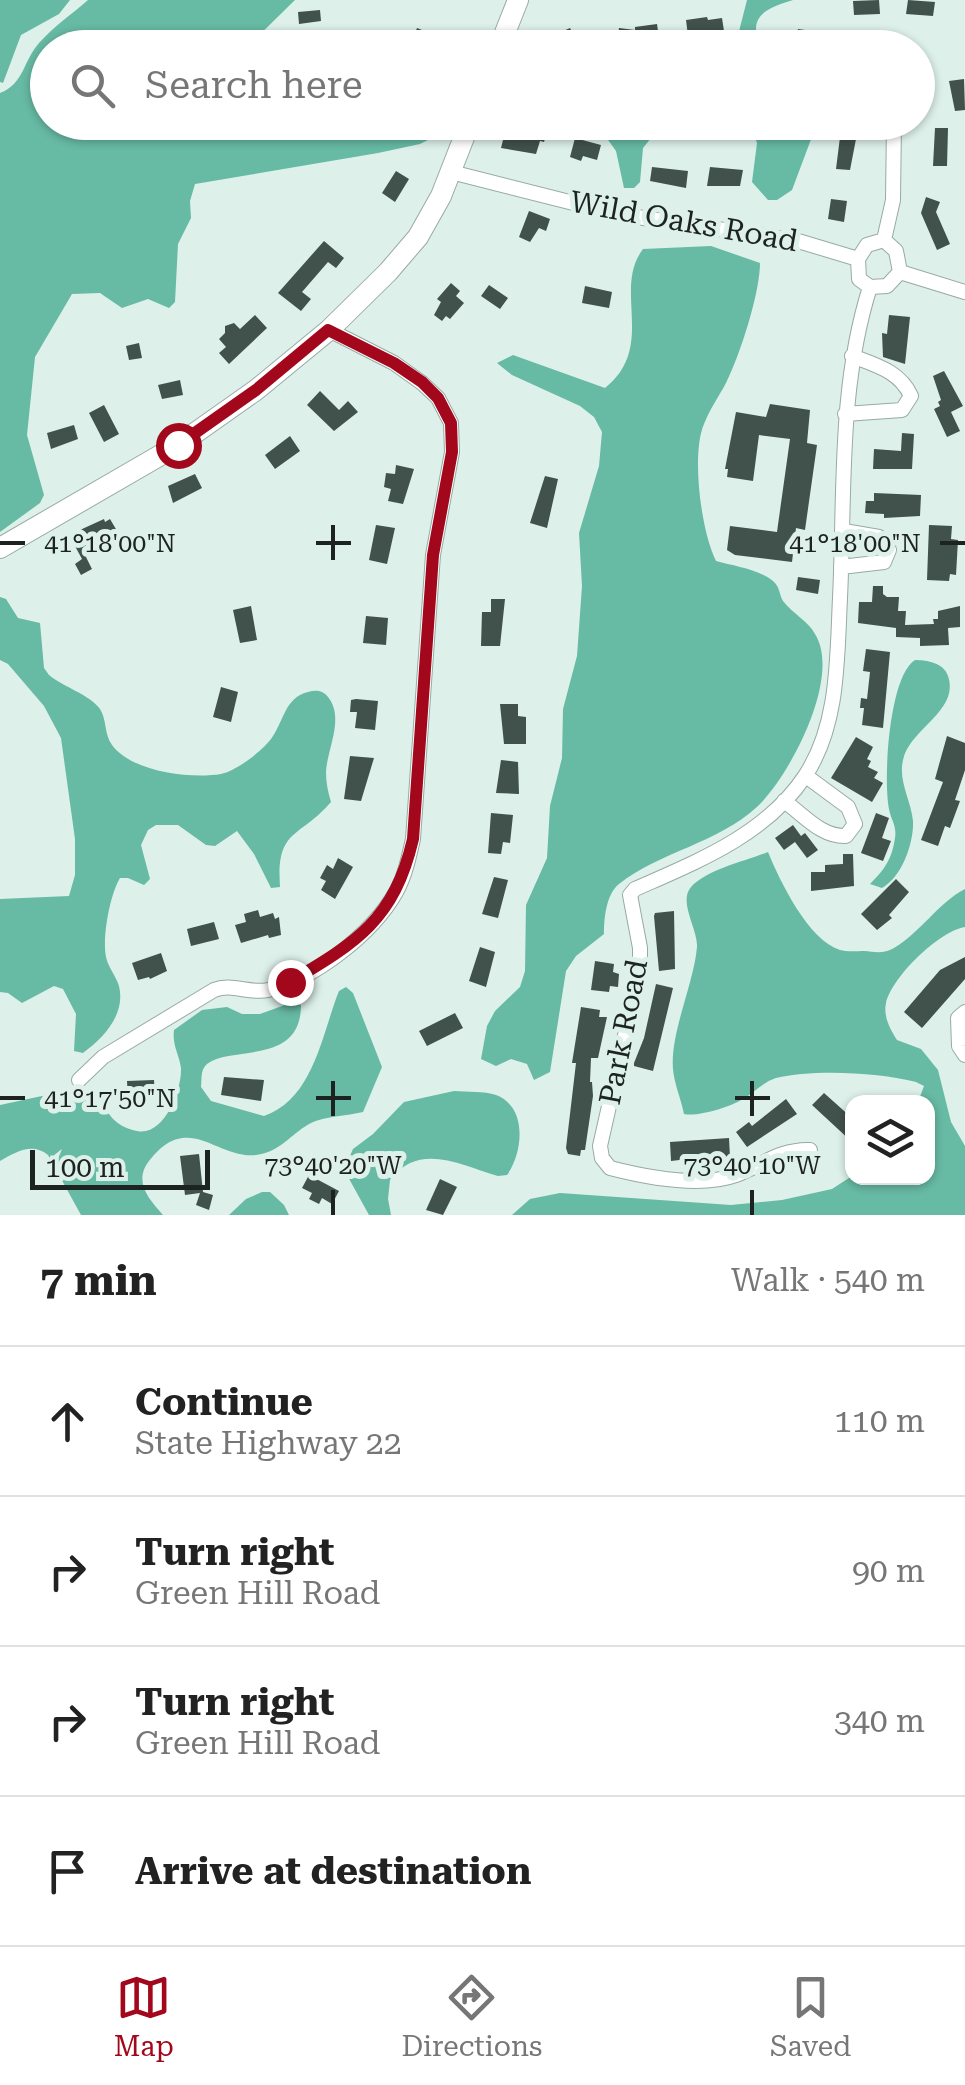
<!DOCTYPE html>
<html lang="en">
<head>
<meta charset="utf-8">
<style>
  body { margin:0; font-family:"Roboto Serif",serif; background:#f2f2f2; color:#222 }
  .controls { position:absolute; right:30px; bottom:30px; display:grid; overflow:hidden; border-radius:20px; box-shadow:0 2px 8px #0004 }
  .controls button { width:90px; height:90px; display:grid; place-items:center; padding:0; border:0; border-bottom:2px solid #e0e0e0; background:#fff; color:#222; font:50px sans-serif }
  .scale { position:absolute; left:30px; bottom:25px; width:180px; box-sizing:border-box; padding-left:10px; border:5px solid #1d2321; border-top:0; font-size:28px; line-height:35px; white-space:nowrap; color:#1d2321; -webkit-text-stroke:8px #ddf0ea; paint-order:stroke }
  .stop { position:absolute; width:30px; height:30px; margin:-22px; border:8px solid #a3071b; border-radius:50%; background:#fff }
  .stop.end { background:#a3071b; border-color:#fff; box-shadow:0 2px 10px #0008 }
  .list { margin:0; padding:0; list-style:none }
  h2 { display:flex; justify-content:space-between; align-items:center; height:130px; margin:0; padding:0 40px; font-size:42px }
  h2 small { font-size:32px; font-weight:400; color:#767676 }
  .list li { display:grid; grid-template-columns:65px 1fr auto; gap:30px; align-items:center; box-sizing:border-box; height:150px; padding:0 40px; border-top:2px solid #e0e0e0 }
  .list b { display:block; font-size:38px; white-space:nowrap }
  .list p { margin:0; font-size:32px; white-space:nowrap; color:#767676 }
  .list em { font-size:32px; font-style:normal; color:#767676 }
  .icon { flex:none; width:55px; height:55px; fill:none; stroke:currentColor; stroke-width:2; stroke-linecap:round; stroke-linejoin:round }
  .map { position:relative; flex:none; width:965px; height:1215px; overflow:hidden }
  .search { position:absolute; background:#fff; box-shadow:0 2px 8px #0004; left:30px; right:30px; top:30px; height:110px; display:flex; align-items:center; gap:25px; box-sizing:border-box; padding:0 35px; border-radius:55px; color:#767676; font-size:38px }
  .sheet { height:730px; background:#fff }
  nav { display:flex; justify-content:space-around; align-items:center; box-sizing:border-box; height:140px; border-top:2px solid #e0e0e0; background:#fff; font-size:28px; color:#767676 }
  nav a { display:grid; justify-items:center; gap:5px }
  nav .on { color:#a3071b }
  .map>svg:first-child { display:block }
</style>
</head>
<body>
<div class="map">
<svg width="965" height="1215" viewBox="0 0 965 1215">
  <rect width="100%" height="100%" fill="#ddf0ea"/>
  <path fill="#67baa4" d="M88 0H295L247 47 48 48V122H215L261 126 277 122H436V136L420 144 378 153 195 184 190 201 191 218 178 244 175 302 169 308 148 299 122 308 100 293 72 294 35 357 27 435 44 495 40 503 0 532V93C24 84 23 61 39 43 53 27 72 14 88 0Z
    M747 0H793C767 8 746 16 761 47H735Z
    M596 123H663L643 148 640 182 634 188H624L616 151Z
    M808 123 812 125 813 134 792 190 777 200H768L752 182 757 143 750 123Z
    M711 246 760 263C760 293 740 355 726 383 719 396 710 409 704 424 691 454 701 531 716 561 734 566 758 569 773 581 780 587 779 594 783 601 792 613 808 621 815 634 842 677 790 775 758 806 717 844 661 851 619 884 606 894 604 919 604 934L576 956 566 971 550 1072 534 1080 527 1064 511 1059 496 1066 481 1059 487 1026 495 1011 520 987 525 971 526 905 547 858 550 806 562 758 563 709 577 656 582 586 579 533 599 466 602 432 594 417 580 406 512 375 497 363 513 355 605 388C657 346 612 290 643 249Z
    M0 597 6 599 18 618 40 623 44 668 49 675C63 687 89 694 100 709 107 720 104 734 112 745 132 772 190 779 221 774 236 771 262 751 271 739 284 722 284 698 308 692 316 690 322 690 328 697 345 718 327 749 326 772 326 783 328 792 331 802 299 839 276 828 280 887L271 888 254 854 237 831 215 846 206 845 178 825H156L148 830 141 845 150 879 144 885 128 878H120C110 894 102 938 106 957 108 967 116 976 119 986 126 1015 103 1038 83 1053L74 1051 76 1014 63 989 54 986 22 1003 8 993 0 992V899L69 896 75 875V839L61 738 44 706 8 664 0 660Z
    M915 660C927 660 944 663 948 676 960 711 909 729 903 760 898 781 911 800 913 821 914 843 902 877 882 888L870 884C885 869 892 859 895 838 897 826 891 820 889 809 883 779 889 676 915 660Z
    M768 852C780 881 808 940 840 950 847 952 857 951 864 951 875 952 884 954 894 948 922 931 938 903 965 889V927C939 931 892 977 886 1003 883 1016 890 1029 897 1040L921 1049 938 1070 951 1122 965 1146V1215H512L530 1199 560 1193 731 1205 782 1200 832 1189 852 1176 928 1178V1102H918L924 1086 916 1082C879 1072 812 1069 776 1078 763 1082 754 1093 743 1099 730 1107 698 1117 684 1114 681 1099 674 1083 673 1069 670 1033 694 983 697 947 698 929 678 902 691 887 708 869 746 861 768 852Z
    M346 987 353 993 382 1067 363 1112C347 1116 324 1116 309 1124 290 1135 280 1152 256 1155 216 1159 188 1110 149 1161 133 1182 149 1199 163 1215H81L48 1155C32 1142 16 1152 0 1161V1105L70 1090 102 1102C110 1118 118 1127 137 1131 164 1137 182 1090 181 1068 179 1054 172 1045 174 1030L202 1010 227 1007 242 1014H260L293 1002 301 1005C301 1066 231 1045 207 1064 200 1070 202 1079 201 1087L211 1101 264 1116C314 1099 322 1033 339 991Z
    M454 1091C467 1092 484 1091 496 1095 528 1107 523 1153 507 1175L498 1176C461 1166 420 1141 390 1180L388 1199 391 1215H369L347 1175 346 1165 353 1149 373 1134 404 1102Z
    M262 1192H270L284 1205 289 1215H229L246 1199Z"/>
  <path fill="#66baa4" d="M0 0H70L59 14 21 35 3 83 0 82Z"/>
  <path fill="#41514c" d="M879 0 880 14 854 15 853 1Z
    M908 0 935 2 933 16 906 14Z
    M320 10 321 21 299 24 298 12Z
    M707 17 708 20 722 18 724 31 710 33 711 41 699 42 698 34 688 36 686 20Z
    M657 24 659 38 617 41 619 28 635 30V27Z
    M417 28 432 34 427 48H409Z
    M570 28 576 40 561 48H525Z
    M798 29 812 31 809 48H795Z
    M964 79 965 110 955 111 949 81Z
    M513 126 547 132 544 142 540 141 536 154 501 148 505 132 511 133Z
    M935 128H948L947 166H933Z
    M840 137 856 139 850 170 836 169Z
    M575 138 601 145 597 160 583 156 581 161 570 157Z
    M652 167 688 171 686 188 650 181Z
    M710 167 743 170 740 186H707Z
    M396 171 409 179 395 202 382 193Z
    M926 197 940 202 936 212 950 244 937 250 921 213Z
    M831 199 847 201 844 222 828 219Z
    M529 211 550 219 546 231 539 228 530 242 519 237Z
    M324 241 344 258 336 268 328 262 302 292 311 299 301 311 278 293Z
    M451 283 460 291 456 296 464 303 450 319 446 316 442 321 434 315 441 302 437 299Z
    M489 285 508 298 500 309 481 296Z
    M585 286 612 292 609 308 582 303Z
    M255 315 267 328 229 364 219 353 226 347 219 339 225 333V326L234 323 240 329Z
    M889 315 910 317 905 364 883 357 882 333 887 334Z
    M139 343 142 358 129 360 126 346Z
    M944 371 963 406 951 412 960 431 947 437 934 409 940 406 938 402 941 400 933 376Z
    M180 380 183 395 162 399 158 385Z
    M320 391 339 410 348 401 358 412 334 431 307 405Z
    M770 404 810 410 807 443 817 445 805 530 796 528 792 562 735 555 727 550 730 526 777 532 790 439 759 435 753 481 727 477 728 469H725L736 412 766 417Z
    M104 405 119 434 104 442 89 413Z
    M74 425 78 439 51 449 47 433Z
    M902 433 914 434 912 469H873L874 449 901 451Z
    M290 436 300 451 275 469 265 455Z
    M396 465 414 469 403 504 388 501 391 489 384 487 386 473 395 474Z
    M195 474 202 488 173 503 168 486Z
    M545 476 558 479 547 528 530 523Z
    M874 493 921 495 920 516 884 518V514L865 513 866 501H874Z
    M104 519 105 522 110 519 120 536 86 557 92 569 81 575 75 564 82 559 69 535Z
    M376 525 395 528 387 564 369 560Z
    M929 525 952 526 951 539 958 540 956 575 950 574 949 581 927 580Z
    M798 577 820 580 818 594 796 590Z
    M873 586H883V594L887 597H899L898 611H906L905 625 934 624 933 619H938V611L960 606V627L948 628 949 645 920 646V638L896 637V628L858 623 859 602H872Z
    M491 599H505L500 646H481L482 612H491Z
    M251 606 257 640 240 643 233 610Z
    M366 616 388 618 386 645 363 643Z
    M866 649 890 652 883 728 862 725 864 708H860L861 698 867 699 870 672 863 671Z
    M221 687 238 692 231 722 213 717Z
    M356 699 378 701 375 730 355 728 357 712H350L351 700Z
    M500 704H518V716L526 717V744H504Z
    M947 736 965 743V770L955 800 960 801 950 828 945 826 938 846 921 840 943 782 935 779Z
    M856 737 873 747 867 759 871 761 868 767 878 772 874 778 883 783 872 802 831 778Z
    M350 756 374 758 361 801 344 799Z
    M501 760 518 762 519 794 496 793Z
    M491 813 513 815 510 843 503 842 501 854 488 853Z
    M876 813 889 818 882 838 891 841 883 861 861 853Z
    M793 825 801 836 805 833 818 850 807 858 795 842 784 850 775 838Z
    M843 854H853L854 886 811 891V872H825V865L843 864Z
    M338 858 353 867 335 899 321 890 326 881 320 878 327 865 333 869Z
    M494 877 508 880 498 918 482 914Z
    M896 879 909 892 889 915 892 918 877 930 861 914Z
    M258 910 260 917 273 913 275 919 279 917 281 935 269 938 268 935 241 943 235 925 246 922 244 914Z
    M674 911 675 969 659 971 654 916 655 913Z
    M214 922 219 939 191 946 187 929Z
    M480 947 495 952 486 987 469 981Z
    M161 953 167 971 150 979 149 977 138 980 132 963Z
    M965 957V979L922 1028 904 1012 940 970Z
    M595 961 614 964 613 972 619 974 618 987 610 986 609 992 591 990Z
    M656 984 673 988 653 1071 634 1066V1063L644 1038Z
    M581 1007 600 1010 599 1017H607L598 1058H591L590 1082H592L593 1096 585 1150H581L580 1156 568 1154 566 1148 576 1063H572Z
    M455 1013 463 1028 427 1046 419 1031Z
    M224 1077 264 1080 261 1101 221 1095Z
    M154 1080 155 1098 128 1099 127 1081Z
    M824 1093 852 1118V1142L812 1105Z
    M786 1099 797 1114 747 1147 736 1132 749 1122 752 1126Z
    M729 1138 730 1157 726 1159 713 1160V1156L671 1161 670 1142Z
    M199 1154 203 1192 213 1195 209 1210 196 1205 200 1193 185 1195 180 1156Z
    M309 1175 339 1191 332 1204 322 1198 319 1204 309 1199 312 1193 302 1188Z
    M440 1179 457 1187 443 1215 426 1210Z"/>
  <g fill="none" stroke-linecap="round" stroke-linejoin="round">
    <defs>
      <path id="street" d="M451 172 617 214 798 241 858 259
        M884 240 893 200 894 122
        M900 272 965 292
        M870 287 887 286 900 272 896 251 884 240
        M870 287 859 279 858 259 867 245 884 240
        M845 414 902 410 911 396C900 371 875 365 852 356
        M841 567 884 562 889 550 879 537 844 531
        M784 801C804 815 821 837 846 836L855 824 848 807 806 776
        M965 1012 958 1018 959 1046 965 1055
        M79 1080 103 1057 214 990C232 983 249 994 268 990 315 979 373 933 396 892 405 876 409 857 413 839L433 555 452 452 451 423 438 398 422 383 394 363 329 330
        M810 1150C781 1149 762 1165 736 1175 700 1188 645 1177 610 1168L602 1158 600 1146 640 969V948L630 895 635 889C696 862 766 835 805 776 839 725 837 658 840 598 845 494 838 388 870 287"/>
      <path id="secondary" d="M499 48 518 0
        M0 548 178 445 256 390 329 330 388 272 418 237 441 196 470 122"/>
    </defs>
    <use href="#street" stroke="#98aaa4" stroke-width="16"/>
    <use href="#secondary" stroke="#98aaa4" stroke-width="22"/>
    <use href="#street" stroke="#fff" stroke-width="14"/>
    <use href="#secondary" stroke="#fff" stroke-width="20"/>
  </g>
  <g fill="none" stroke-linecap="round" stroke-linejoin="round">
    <path stroke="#a3071b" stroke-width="12" d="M178 445 256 390 328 330 394 363 422 382 438 398 451 423 452 452 433 555 413 839C394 920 357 942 290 982"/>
  </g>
  <path fill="none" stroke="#1d2321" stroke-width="4" d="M333 525V560M0 543H25M316 543H351M940 543H965M333 1081V1116M752 1081V1116M0 1098H25M316 1098H351M735 1098H770M333 1190V1215M752 1190V1215"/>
  <g text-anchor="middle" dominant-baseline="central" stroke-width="10" stroke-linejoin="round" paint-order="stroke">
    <g font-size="30" fill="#1d2321" stroke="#ddf0ea">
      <text transform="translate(684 221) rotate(10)">Wild Oaks Road</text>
      <text transform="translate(623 1032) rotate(-79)">Park Road</text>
    </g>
  </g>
  <g font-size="25" text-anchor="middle" fill="#1d2321" stroke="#ddf0ea" stroke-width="10" stroke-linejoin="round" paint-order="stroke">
    <text x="110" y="552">41°18'00"N</text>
    <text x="855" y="552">41°18'00"N</text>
    <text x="110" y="1107">41°17'50"N</text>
    <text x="333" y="1174">73°40'20"W</text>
    <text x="752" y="1174">73°40'10"W</text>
  </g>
</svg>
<div class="controls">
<button><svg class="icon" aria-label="layers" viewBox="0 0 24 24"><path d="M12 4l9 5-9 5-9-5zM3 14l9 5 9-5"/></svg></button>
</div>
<div class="scale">100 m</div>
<div class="stop" style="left:178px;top:445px"></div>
<div class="stop end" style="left:290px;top:982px"></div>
<div class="search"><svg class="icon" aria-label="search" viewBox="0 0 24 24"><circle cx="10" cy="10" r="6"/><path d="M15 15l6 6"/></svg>Search here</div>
</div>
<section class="sheet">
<h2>7 min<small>Walk · 540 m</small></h2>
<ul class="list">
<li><svg class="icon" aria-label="ahead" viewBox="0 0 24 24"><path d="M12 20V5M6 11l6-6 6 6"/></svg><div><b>Continue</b><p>State Highway 22</p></div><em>110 m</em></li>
<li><svg class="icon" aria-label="right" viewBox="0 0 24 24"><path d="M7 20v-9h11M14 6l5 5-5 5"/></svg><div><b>Turn right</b><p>Green Hill Road</p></div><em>90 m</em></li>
<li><svg class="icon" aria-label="right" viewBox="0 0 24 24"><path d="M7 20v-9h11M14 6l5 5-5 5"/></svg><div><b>Turn right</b><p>Green Hill Road</p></div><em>340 m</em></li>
<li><svg class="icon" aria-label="arrive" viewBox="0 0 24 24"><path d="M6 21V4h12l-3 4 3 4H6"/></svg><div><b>Arrive at destination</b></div></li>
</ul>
</section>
<nav>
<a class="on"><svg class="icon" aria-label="map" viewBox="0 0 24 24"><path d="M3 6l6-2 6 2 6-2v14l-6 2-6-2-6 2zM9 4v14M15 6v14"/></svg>Map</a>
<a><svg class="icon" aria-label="directions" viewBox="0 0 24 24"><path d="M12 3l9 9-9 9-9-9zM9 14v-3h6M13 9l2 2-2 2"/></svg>Directions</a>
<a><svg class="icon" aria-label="saved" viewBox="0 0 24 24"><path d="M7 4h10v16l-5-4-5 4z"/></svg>Saved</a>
</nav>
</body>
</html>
